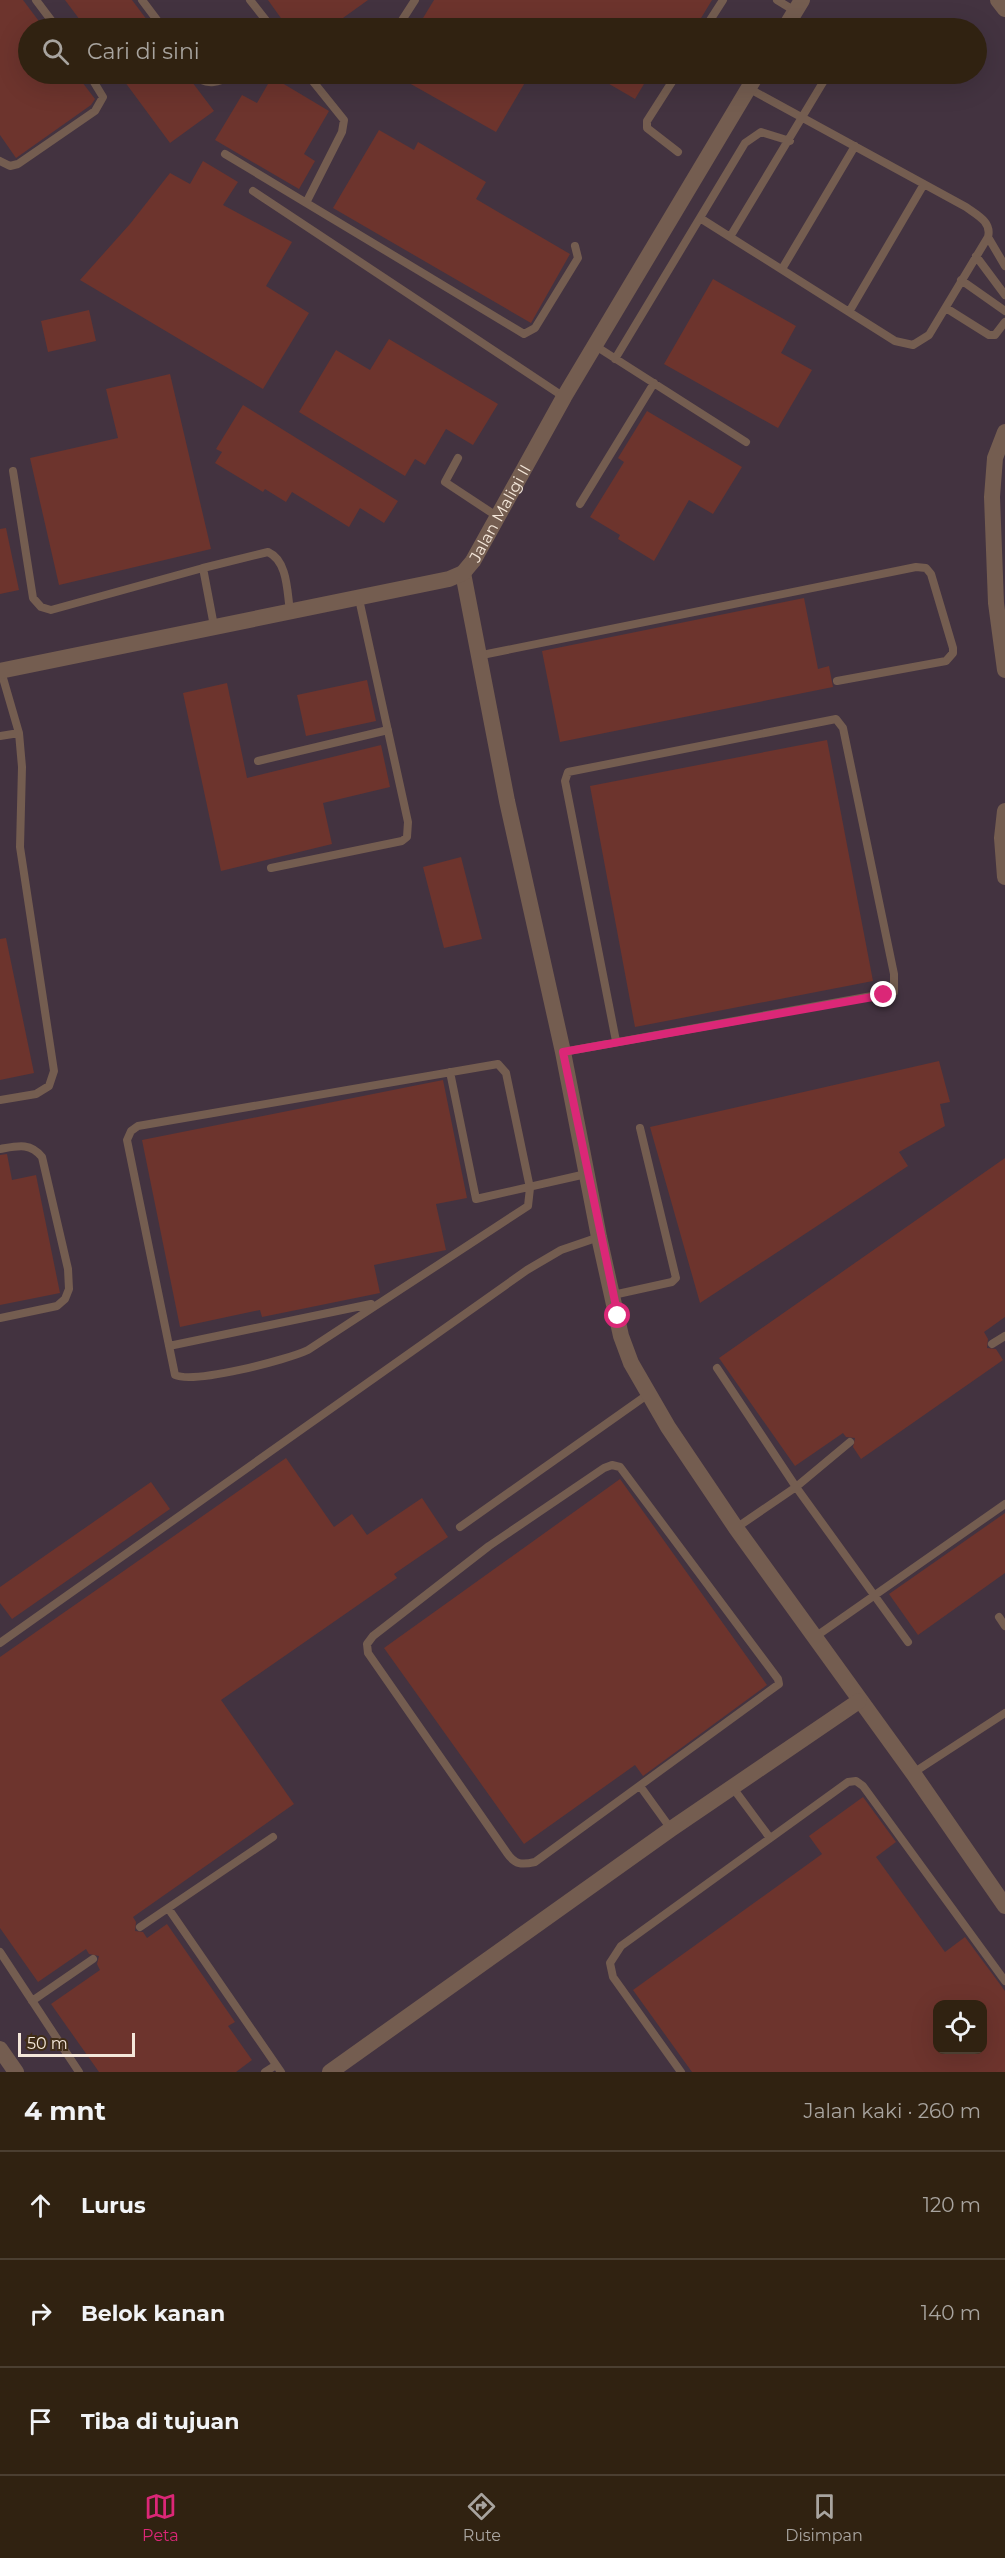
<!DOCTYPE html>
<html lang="id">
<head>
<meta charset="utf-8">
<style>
  body { margin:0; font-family:Montserrat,sans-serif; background:#3c2f1f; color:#f1f3f6 }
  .controls { position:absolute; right:18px; bottom:18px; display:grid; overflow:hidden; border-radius:12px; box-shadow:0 6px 24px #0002 }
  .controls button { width:54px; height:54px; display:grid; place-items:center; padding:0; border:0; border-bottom:2px solid #4b3f31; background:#302211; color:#f1f3f6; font:30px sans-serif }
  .scale { position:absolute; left:18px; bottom:15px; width:117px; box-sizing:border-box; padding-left:6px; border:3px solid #f4e7da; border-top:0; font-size:16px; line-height:21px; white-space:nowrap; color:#f4e7da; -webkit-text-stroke:4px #402d17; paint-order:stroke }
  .stop { position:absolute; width:18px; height:18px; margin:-14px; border:4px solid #db2777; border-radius:50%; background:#fff }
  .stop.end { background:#db2777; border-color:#fff; box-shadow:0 2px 6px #0008 }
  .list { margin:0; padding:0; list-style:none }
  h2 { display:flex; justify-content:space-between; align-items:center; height:78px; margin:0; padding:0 24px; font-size:26px }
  h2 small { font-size:20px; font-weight:400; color:#a8a49f }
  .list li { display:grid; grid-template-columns:39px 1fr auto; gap:18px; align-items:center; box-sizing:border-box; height:108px; padding:0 24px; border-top:2px solid #4b3f31 }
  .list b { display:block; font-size:22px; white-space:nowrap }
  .list em { font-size:20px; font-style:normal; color:#a8a49f }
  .icon { flex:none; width:33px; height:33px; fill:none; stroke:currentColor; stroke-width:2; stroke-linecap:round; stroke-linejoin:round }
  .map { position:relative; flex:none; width:1005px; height:2072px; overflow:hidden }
  .search { position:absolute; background:#302211; box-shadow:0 6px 24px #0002; left:18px; right:18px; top:18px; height:66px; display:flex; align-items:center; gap:15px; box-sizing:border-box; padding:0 21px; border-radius:33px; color:#a8a49f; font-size:22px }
  .sheet { height:402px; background:#302211 }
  nav { display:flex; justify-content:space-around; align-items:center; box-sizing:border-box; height:84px; border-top:2px solid #4b3f31; background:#302211; font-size:16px; color:#a8a49f }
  nav a { display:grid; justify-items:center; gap:3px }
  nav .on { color:#db2777 }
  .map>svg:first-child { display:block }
</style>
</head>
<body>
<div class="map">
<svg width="1005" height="2072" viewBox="0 0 1005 2072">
  <rect width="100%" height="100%" fill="#402d17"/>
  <path fill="#433340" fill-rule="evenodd" d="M0 0H1005V2072H0ZM28 28H976V74H28ZM938 2004H982V2050H938Z"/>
  <path fill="#6d342d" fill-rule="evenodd" d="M0 0H23L44 28H28V74H76L95 99 91 105 16 158 0 135Z
    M65 0H132L153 28H86Z
    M268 0H368L329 28H288Z
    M434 0H712L695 28H417Z
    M119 74H186L214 111 170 143Z
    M393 74H530L496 132Z
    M592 74H650L635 99Z
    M272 77 329 111 304 154 315 161 299 189 215 140 242 95 257 103Z
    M379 130 414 150 418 142 486 182 476 199 570 254 531 323 333 208Z
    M203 161 238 182 223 205 292 242 266 286 309 313 263 389 80 280 130 224 170 173 190 184Z
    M713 279 796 326 781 353 812 370 778 428 664 364Z
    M89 310 96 341 48 352 41 321Z
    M389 339 498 404 473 445 446 429 425 465 415 459 405 476 299 412 336 350 370 370Z
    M170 374 211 549 59 585 30 458 118 438 106 389Z
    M243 405 398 501 384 523 360 508 349 527 292 492 286 502 265 489 263 492 215 463 222 452 216 449Z
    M647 411 742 467 713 514 689 500 654 561 618 539 620 535 590 517 624 462 618 458Z
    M6 528 19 590 0 594V529Z
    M804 598 818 669 829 666 833 687 560 742 542 651Z
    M367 680 376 721 306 736 297 695Z
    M227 683 247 778 381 745 390 787 323 803 332 844 221 871 183 693Z
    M827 740 873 981 635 1027 590 786Z
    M461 857 482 939 444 948 423 867Z
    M6 938 34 1073 0 1080V939Z
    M939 1061 950 1102 940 1104 945 1126 899 1152 908 1166 700 1303 650 1127Z
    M443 1080 467 1198 436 1204 446 1250 374 1265 380 1293 262 1317 260 1310 180 1327 142 1140Z
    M7 1154 12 1180 36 1175 60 1293 0 1305V1155Z
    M1005 1158V1317L984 1332 988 1339 987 1348 996 1349 1003 1360 861 1459 853 1447 855 1438 846 1437 843 1433 795 1466 719 1358Z
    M286 1458 334 1527 352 1514 367 1535 422 1498 448 1537 394 1574 397 1578 221 1700 294 1804 133 1917 136 1922 135 1931 143 1932 147 1938 167 1924 235 2022 228 2026 252 2060 236 2072H99L51 2004 100 1970 97 1964 99 1956 89 1954 86 1949 38 1982 0 1928V1657Z
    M620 1479 767 1685 643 1776 635 1765 524 1844 384 1648Z
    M151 1482 170 1509 12 1619 0 1603V1587Z
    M1005 1513V1573L918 1635 889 1594Z
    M863 1797 896 1842 876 1857 945 1952 965 1937 1005 1991V2072H692L633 1990 822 1854 809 1836ZM938 2004H982V2049H938Z"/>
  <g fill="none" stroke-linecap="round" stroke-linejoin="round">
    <path stroke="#745d50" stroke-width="8" d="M36 0 57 28
      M142 0 163 28
      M250 0 272 28
      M777 0 795 11
      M397 28 415 0
      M705 28 723 0
      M195 74C206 89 223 80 236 74
      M307 74 344 120 342 132 307 201
      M677 74 647 121V128L678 152
      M311 79 363 74
      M225 154 524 334 535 328 578 258 575 246
      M0 161 10 166 18 164 95 111 103 97 89 74
      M253 191 564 397
      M700 218 895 341 913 345 929 335 988 237C992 222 977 215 966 207L748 88
      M730 237 828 74
      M988 237 1005 266
      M976 256 1005 295
      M782 269 855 146
      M961 280 1005 311
      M946 308 989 335H995L1005 322
      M849 312 924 184
      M594 345 746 442
      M615 359 745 143 761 132 790 141
      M458 458 445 482 498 517
      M13 471 33 598 41 607 51 610 203 568 214 626
      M580 504 654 383
      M203 568 268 552C288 561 287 592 290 611
      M477 656 916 567 926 568 931 574 953 648V653L946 661 837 681
      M0 736 19 733 1 671
      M258 761 388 730
      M271 868 402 841 407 837 408 822 359 599
      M563 1052 894 992V974L843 728 836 719 568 772 565 781 616 1041
      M498 1064 506 1073 530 1188 528 1206 308 1350C287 1360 194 1384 175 1375L127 1140 131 1131 138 1126Z
      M450 1072 476 1199 586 1174
      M0 1100 36 1094 49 1086 54 1071 20 847 22 767 19 733
      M0 1149C17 1146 30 1142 42 1157L68 1269 69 1289 65 1299 57 1306 0 1318
      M613 1295 672 1282 676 1278 640 1128
      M992 1344 1005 1336
      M169 1346 371 1304
      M717 1368 796 1487 908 1642
      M612 1465 620 1467 778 1679 779 1684 535 1862C522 1865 515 1865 507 1853L368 1653 367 1644 373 1636 489 1546 604 1468Z
      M460 1527 647 1395
      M736 1528 796 1487 850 1442
      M999 1617 1005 1626
      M815 1637 1005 1504
      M0 1643 527 1270 561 1250 599 1237
      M913 1773 1005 1713
      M640 1786 671 1829
      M733 1788 770 1838
      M168 1908 281 2072
      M140 1927 273 1837
      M0 1952 79 2072
      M32 2001 93 1959
      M265 2072 276 2065
      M681 2072 613 1977 610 1963 621 1946 848 1782 856 1781 863 1786 1005 1981"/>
    <g stroke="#745d50" stroke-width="16">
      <path d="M998 0 1005 9"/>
      <path d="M785 28 802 0"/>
      <path d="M1005 432 995 458 992 497 996 603 1005 670"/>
      <path d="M463 573 507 801 563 1052 599 1237 621 1336 631 1363 668 1427 736 1528 913 1773 1005 1906"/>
      <path id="s1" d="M0 671 449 579 463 573 473 561 564 397 757 74"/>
      <path d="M1005 811 1002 838 1005 877"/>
      <path d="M0 2049 16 2072"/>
      <path d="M330 2072 671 1829 859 1701"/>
    </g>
  </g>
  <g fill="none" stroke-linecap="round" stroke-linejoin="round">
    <path stroke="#db2777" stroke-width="8" d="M618 1316 563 1052 884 995"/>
  </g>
  <g text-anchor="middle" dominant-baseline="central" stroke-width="4.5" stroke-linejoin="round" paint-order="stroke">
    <g font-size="16" fill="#f4e7da" stroke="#402d17">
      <text stroke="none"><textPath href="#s1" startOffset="544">Jalan Maligi II</textPath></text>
    </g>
  </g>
</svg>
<div class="controls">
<button><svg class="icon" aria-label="locate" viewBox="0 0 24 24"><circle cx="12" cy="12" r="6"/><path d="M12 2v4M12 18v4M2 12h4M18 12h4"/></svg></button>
</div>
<div class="scale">50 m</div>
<div class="stop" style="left:618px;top:1316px"></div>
<div class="stop end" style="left:884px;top:995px"></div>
<div class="search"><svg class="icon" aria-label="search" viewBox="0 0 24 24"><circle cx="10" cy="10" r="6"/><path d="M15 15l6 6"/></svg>Cari di sini</div>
</div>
<section class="sheet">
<h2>4 mnt<small>Jalan kaki · 260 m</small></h2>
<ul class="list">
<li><svg class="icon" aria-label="ahead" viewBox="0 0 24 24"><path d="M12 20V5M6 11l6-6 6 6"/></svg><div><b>Lurus</b></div><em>120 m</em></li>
<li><svg class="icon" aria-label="right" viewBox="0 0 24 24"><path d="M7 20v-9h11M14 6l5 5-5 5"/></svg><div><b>Belok kanan</b></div><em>140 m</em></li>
<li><svg class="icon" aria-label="arrive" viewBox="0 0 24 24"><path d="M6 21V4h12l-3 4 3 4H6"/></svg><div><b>Tiba di tujuan</b></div></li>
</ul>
</section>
<nav>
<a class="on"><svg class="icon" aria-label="map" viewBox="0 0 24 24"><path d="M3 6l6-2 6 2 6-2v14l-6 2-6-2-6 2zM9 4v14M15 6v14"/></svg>Peta</a>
<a><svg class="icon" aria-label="directions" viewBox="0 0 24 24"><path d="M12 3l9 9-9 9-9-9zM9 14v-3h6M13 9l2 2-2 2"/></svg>Rute</a>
<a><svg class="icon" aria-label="saved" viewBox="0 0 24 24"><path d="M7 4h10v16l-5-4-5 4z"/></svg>Disimpan</a>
</nav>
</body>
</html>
